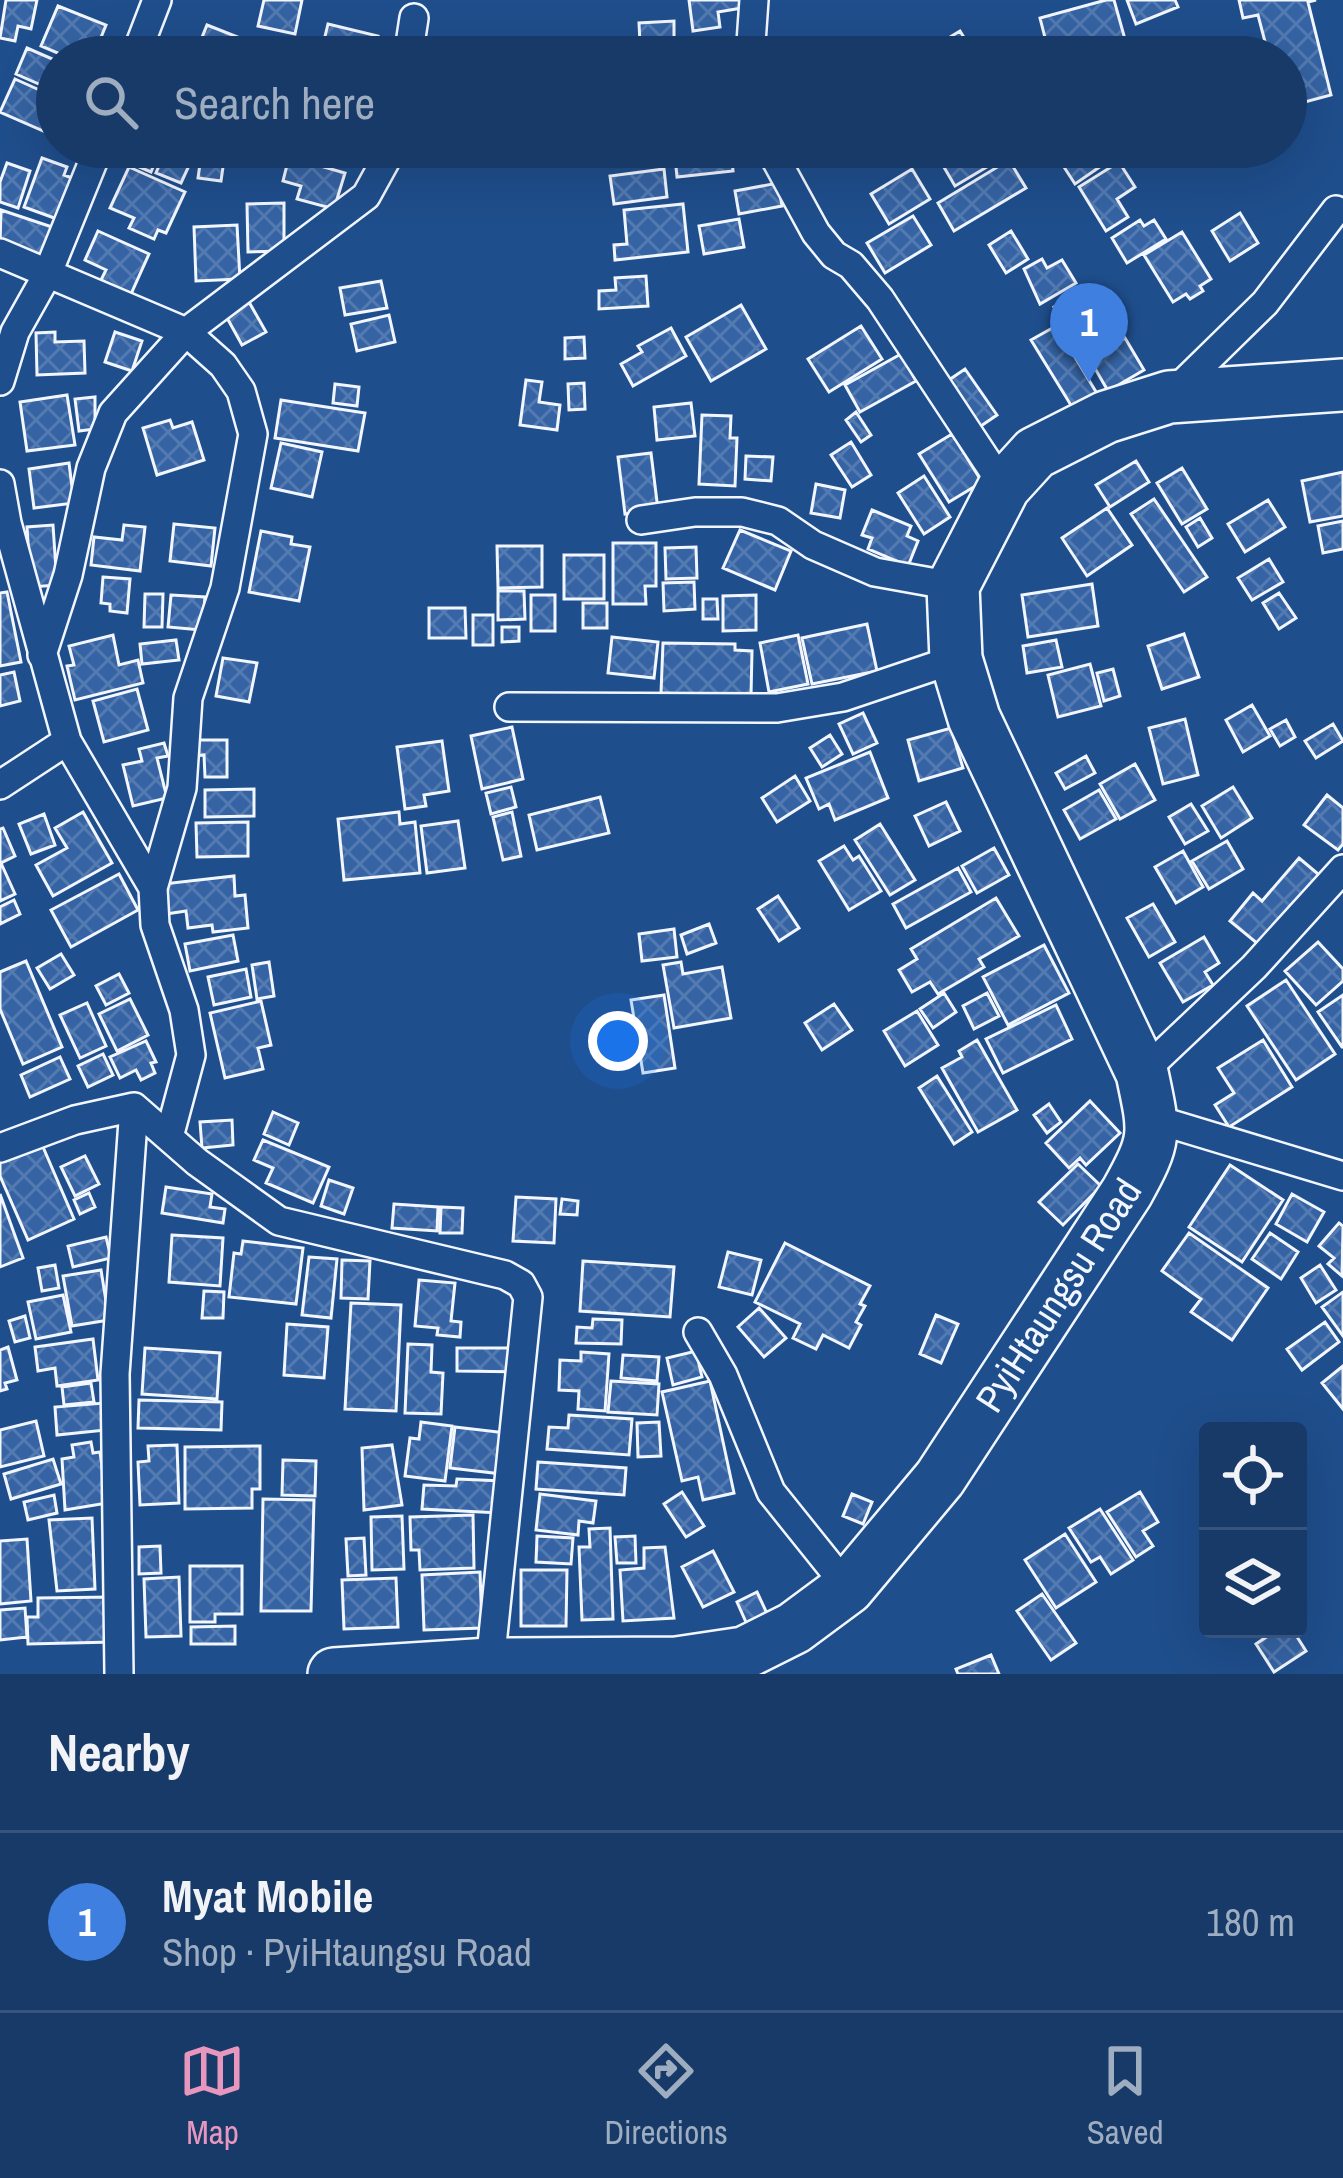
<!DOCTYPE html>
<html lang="en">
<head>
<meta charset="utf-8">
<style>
  body { margin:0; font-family:"Archivo Narrow",sans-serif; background:#244571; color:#f1f3f6 }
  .controls { position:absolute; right:36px; bottom:36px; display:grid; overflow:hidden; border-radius:12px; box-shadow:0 12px 48px #0002 }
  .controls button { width:108px; height:108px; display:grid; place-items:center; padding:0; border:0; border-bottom:3px solid #36547d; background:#173a69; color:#f1f3f6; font:60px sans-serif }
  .you { position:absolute; left:618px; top:1041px; width:42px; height:42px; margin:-30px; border:9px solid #fff; border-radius:50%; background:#1a73e8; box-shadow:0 0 0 18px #1a73e833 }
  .badge { display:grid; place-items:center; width:78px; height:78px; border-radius:50%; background:#e797bd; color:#fff; font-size:39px; font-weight:700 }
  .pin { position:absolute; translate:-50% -99px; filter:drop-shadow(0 3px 6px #0008) }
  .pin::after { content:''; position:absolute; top:63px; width:42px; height:36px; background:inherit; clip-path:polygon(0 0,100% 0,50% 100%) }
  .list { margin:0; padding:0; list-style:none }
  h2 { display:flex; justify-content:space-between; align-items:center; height:156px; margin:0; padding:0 48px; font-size:51px }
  h2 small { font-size:39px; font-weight:400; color:#9eadc0 }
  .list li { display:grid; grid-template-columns:78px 1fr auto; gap:36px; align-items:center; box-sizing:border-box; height:180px; padding:0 48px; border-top:3px solid #36547d }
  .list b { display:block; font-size:45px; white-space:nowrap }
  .list p { margin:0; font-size:39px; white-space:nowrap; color:#9eadc0 }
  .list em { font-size:39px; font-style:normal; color:#9eadc0 }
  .icon { flex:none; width:66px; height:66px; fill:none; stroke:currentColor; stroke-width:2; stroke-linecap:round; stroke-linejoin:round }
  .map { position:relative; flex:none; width:1343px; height:1674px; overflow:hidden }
  .search { position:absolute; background:#173a69; box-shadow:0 12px 48px #0002; left:36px; right:36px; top:36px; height:132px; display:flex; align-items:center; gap:30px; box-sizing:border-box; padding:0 42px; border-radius:66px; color:#9eadc0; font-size:45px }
  .sheet { height:336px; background:#173a69 }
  nav { display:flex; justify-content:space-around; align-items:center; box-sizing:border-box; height:168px; border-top:3px solid #36547d; background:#173a69; font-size:33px; color:#9eadc0 }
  nav a { display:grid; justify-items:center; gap:6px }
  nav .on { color:#e797bd }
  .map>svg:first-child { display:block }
</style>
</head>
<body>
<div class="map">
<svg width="1343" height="1674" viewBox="0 0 1343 1674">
  <defs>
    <pattern id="building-cross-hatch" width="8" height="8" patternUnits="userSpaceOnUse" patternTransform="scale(3)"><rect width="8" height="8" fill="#3563a3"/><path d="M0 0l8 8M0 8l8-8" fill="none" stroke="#537ab1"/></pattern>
  </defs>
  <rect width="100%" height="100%" fill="#1f4e8c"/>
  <path fill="url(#building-cross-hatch)" stroke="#f2f6ff" stroke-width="3" d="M6 0H37L31 29 18 26 15 41 0 38Z
    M264 0H302L295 34 258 26Z
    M689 0H741L742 8 718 12 720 27 693 31Z
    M1106 0H1114L1128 50 1102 57H1050L1040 18Z
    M1127 0H1175L1178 7 1136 24Z
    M1239 0H1316L1308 2 1331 95 1286 107V57H1269L1258 15 1243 18Z
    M58 6 106 25 93 57H67L41 46Z
    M674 21V41L640 43 639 23Z
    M328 24 378 36 372 57H320Z
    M207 25 253 43 247 57H194Z
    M960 31 976 57H913L907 47 917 41 925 52Z
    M27 48 57 61V92L16 74Z
    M15 79 57 98V137L0 112Z
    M139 147H161L151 172 132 164Z
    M167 147 193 157 181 183 156 173Z
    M295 147H341L336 164 294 152Z
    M674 147H731L733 171 677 177Z
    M812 147H845L820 161Z
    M954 147H1002L1007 155 955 186 938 157Z
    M1051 147H1089L1101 166 1075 184Z
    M206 157 224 160 221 181 198 178 200 164H205Z
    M289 157 345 173 334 209 297 199 301 186 283 181Z
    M42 158 67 167 64 175 72 178 57 219 24 207Z
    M1009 160 1026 188 954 231 938 203Z
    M1119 162 1135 187 1117 199 1128 217 1106 231 1079 187Z
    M7 163 30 171 18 208 0 202V182Z
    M129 167 185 192 166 233 158 230 154 239 129 228 134 218 110 208Z
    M664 169 667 197 614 204 610 176Z
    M912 169 930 199 889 224 871 194Z
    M778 183 782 206 739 214 735 191Z
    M284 203V251L248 252 247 204Z
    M683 204 688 252 615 260 614 245 627 244 624 210Z
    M1 210 52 227 40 261 0 247Z
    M1240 213 1258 243 1230 261 1212 231Z
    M913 216 931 245 885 273 867 243Z
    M739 219 744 247 704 254 699 226Z
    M1140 220 1144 226 1154 220 1166 239 1127 263 1112 238Z
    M237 225 240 279 196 281 194 227Z
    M98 231 149 254 131 294 101 280 106 270 85 260Z
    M1011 231 1028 259 1006 273 989 245Z
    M1182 232 1211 279 1200 286 1203 291 1190 299 1186 294 1173 302 1144 255Z
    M1042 259 1047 268 1062 260 1076 283 1040 304 1024 269Z
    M646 276 648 306 599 309V291L616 290 615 278Z
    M381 281 387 308 345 315 340 288Z
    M1090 286 1116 331 1081 351 1054 307Z
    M249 302 266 332 242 345 226 316Z
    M741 305 766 349 711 381 686 337Z
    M389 315 395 342 357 351 351 324Z
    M861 326 882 359 829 392 808 359Z
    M1056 326 1101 400 1077 415 1031 340Z
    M671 328 686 356 633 386 621 364 642 352 638 346Z
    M55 332V342L84 341 85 373 37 375 36 333Z
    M115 332 142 341 132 371 105 362Z
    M584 337 585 358 565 359V338Z
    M1125 338 1144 370 1108 391 1089 358Z
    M901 354 916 381 860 412 845 385Z
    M965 369 997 415 978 428 946 382Z
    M526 380 542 382 539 402 560 405 557 430 520 425Z
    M584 383 585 409 569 410 568 384Z
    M335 384 359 387 357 406 333 403Z
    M67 395 75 445 27 451 20 402Z
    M95 397V429L79 431 75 399Z
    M281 400 365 413 358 451 275 438Z
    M691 403 695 436 657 440 654 407Z
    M856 412 871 435 861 442 846 420Z
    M702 415 731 416 730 438H737L735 486 699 484Z
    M170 420 173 428 192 422 204 460 157 475 143 428Z
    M952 434 982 482 949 502 919 454Z
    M851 442 871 475 852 487 831 455Z
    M281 443 322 452 312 497 271 488Z
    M651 453 658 510 625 514 618 457Z
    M746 456 773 457 771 481 745 479Z
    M1136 461 1149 482 1110 507 1096 485Z
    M69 463 74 503 34 508 29 469Z
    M1182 468 1207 509 1182 524 1157 483Z
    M1343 472V516L1310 522 1302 481Z
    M924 476 950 517 924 534 898 493Z
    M816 484 845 490 840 518 811 513Z
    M1154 499 1207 577 1184 592 1131 514Z
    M1268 500 1285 527 1245 552 1228 524Z
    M1107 508 1132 545 1087 576 1062 538Z
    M872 510 911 526 907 536 918 541 908 566 868 549 872 538 862 535Z
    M1200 518 1212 538 1198 547 1186 527Z
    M1343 521V549L1323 553 1318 526Z
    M174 524 215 528 211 566 170 561Z
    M53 525 57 585 31 587 27 527Z
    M124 525 145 527 140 571 91 565 94 537 122 540Z
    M740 530 791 551 775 590 723 568Z
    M261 531 292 537 291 544 310 547 299 601 249 592Z
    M613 543H656V586H645L646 604H613Z
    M497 546H542V587L498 588Z
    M696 547 697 578 666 579 665 548Z
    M564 555H604V599H564Z
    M1269 559 1283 582 1252 600 1238 578Z
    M103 577 130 579 127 613 110 611V604L101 603Z
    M694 582 695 609 664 611 663 583Z
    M1092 584 1098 626 1028 637 1022 595Z
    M498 591H524L525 619 498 620Z
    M7 592 21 662 0 666V593Z
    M1279 593 1296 618 1279 629 1263 603Z
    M145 594H163L162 627H144Z
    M171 595 205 597 202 630 168 627Z
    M531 595H555V631H531Z
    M756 595V630L723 631V596Z
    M703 599H717L718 619H703Z
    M583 603H607V628H583Z
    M429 608H465L466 638H429Z
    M473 615H493V645H473Z
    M867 624 877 671 812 684 802 638Z
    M502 627H519V641L502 642Z
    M1184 634 1199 677 1162 689 1148 646Z
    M113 635 119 665 138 660 143 683 75 700 67 666 74 665 69 646Z
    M798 635 808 684 769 692 760 643Z
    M612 637 658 642 654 678 608 673Z
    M176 640 179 660 142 664 140 644Z
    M1056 640 1062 667 1027 673 1023 646Z
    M663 643 735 644V650L752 651 751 696 661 693Z
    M223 658 257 663 249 702 216 696Z
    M1090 664 1101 706 1058 717 1048 675Z
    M1113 669 1120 696 1104 701 1097 673Z
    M14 672 20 701 0 706V675Z
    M137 689 148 730 104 742 93 701Z
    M1252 705 1270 736 1243 752 1226 720Z
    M863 713 877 743 853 754 839 724Z
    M1185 719 1198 775 1163 784 1149 728Z
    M1286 720 1295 737 1280 746 1270 729Z
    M1333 724 1343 741 1316 758 1305 741Z
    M512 727 523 779 482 789 471 736Z
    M951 728 963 768 919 781 908 740Z
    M830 735 842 754 822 767 810 748Z
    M194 740H227V777H205L204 755 193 756Z
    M442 741 449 791 424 795 426 806 405 809 397 747Z
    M164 743 168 756 157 758 167 798 133 806 123 765 142 761 139 749Z
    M870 752 888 798 835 820 829 804 819 809 806 778Z
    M1086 756 1095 773 1065 789 1056 773Z
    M1135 764 1155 800 1120 819 1100 784Z
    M795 776 810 801 777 822 762 798Z
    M511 787 516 807 491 814 486 793Z
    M1233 787 1252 818 1221 838 1202 806Z
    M254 789V816L205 817V790Z
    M1099 790 1116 819 1080 839 1064 810Z
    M1327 795 1343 808V844L1338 850 1304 825Z
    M600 797 609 833 537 850 529 815Z
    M946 802 960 831 929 846 915 816Z
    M1191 804 1208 831 1185 844 1169 817Z
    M83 812 112 863 53 896 36 865 67 848 55 828Z
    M399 812 400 824 415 822 420 873 344 880 338 819Z
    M512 812 521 856 503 860 493 817Z
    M44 814 55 845 31 854 19 824Z
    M458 821 465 868 427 873 421 826Z
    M248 822V856L197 857 196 823Z
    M880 824 915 880 890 895 855 840Z
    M3 828 15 856 1 863 15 894 0 901V829Z
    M1227 841 1243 869 1209 889 1192 861Z
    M844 846 853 860 859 856 881 891 849 910 819 861Z
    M994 848 1009 875 977 893 962 866Z
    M1183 851 1203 887 1176 903 1155 867Z
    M1299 858 1324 879 1264 949 1230 921 1253 893 1262 901Z
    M958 868 971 892 906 928 893 904Z
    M119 874 138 910 71 947 51 910Z
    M234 876 235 896 245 895 248 928 213 932 212 925 188 928 186 911 166 914 163 884Z
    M778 896 799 928 779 941 758 909Z
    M996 898 1019 936 979 959 984 967 938 994 930 982 912 992 899 970 917 959 911 949Z
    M14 900 20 914 0 924V907Z
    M1153 904 1175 942 1149 957 1127 918Z
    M709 924 716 943 687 954 681 935Z
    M674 929 677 957 642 961 639 934Z
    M233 935 238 961 190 971 185 944Z
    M1204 937 1219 963 1205 972 1213 985 1183 1002 1160 963Z
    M1318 942 1343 969V981L1316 1005 1285 971Z
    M1044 945 1069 993 1008 1025 983 977Z
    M61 954 74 975 50 989 37 968Z
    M26 961 62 1047 23 1064 0 1009V972Z
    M269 962 274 996 257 999 252 965Z
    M681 962 683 974 722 967 731 1018 674 1028 663 965Z
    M246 969 251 997 214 1005 208 977Z
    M119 974 129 993 106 1005 96 986Z
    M1286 980 1335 1054 1296 1080 1247 1006Z
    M944 993 956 1012 933 1028 920 1009Z
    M987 993 999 1016 974 1029 963 1006Z
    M664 995 675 1068 643 1073 631 1000Z
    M1343 995V1047H1342L1318 1012Z
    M130 999 148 1035 117 1051 99 1014Z
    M261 1001 271 1045 258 1048 263 1069 225 1078 210 1013Z
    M87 1003 106 1046 80 1058 60 1015Z
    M834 1004 852 1030 822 1050 805 1023Z
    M1056 1005 1072 1039 1003 1073 986 1039Z
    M917 1011 938 1045 905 1066 884 1031Z
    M977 1040 1017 1110 978 1132 942 1068 962 1057 959 1051Z
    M1263 1040 1292 1087 1229 1127 1215 1105 1234 1093 1218 1068Z
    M146 1041 156 1062 151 1063 155 1073 141 1080 136 1070 120 1078 110 1057Z
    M103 1054 113 1075 88 1087 78 1066Z
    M60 1057 70 1079 30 1097 21 1075Z
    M937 1076 972 1132 954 1144 919 1088Z
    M1090 1101 1120 1133 1086 1165 1080 1158 1069 1168 1046 1143Z
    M1049 1104 1061 1122 1047 1133 1034 1115Z
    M273 1112 298 1123 289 1145 264 1134Z
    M232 1120 233 1145 202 1148 200 1122Z
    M40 1140 74 1219 28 1240 0 1176V1157Z
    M263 1140 329 1167 313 1203 266 1183 273 1168 254 1160Z
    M85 1156 99 1184 75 1196 61 1167Z
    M1078 1164 1101 1186 1063 1225 1039 1202Z
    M1230 1165 1283 1200 1242 1262 1189 1227Z
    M329 1180 353 1188 344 1214 321 1206Z
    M166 1187 212 1194 210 1207 225 1209 223 1223 162 1213Z
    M89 1193 95 1207 80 1214 74 1200Z
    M0 1194 23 1258 0 1267Z
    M1292 1194 1324 1212 1307 1242 1276 1224Z
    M516 1197 556 1199 554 1243 513 1241Z
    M562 1199 578 1201 577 1215 560 1214Z
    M394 1204 438 1207 437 1231 392 1228Z
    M441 1207 463 1208 462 1233H440Z
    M1339 1223 1343 1226 1342 1276 1328 1264 1334 1258 1319 1246Z
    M1189 1233 1268 1288 1232 1340 1191 1312 1201 1299 1162 1271Z
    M1270 1233 1298 1252 1281 1279 1252 1259Z
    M172 1235 223 1238 220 1286 169 1282Z
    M106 1237 111 1258 73 1267 68 1246Z
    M243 1241 303 1248 296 1304 229 1297 234 1253 241 1254Z
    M785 1243 870 1286 860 1304 865 1306 856 1322 861 1325 849 1348 823 1335 816 1349 793 1338 800 1324 755 1302Z
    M728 1252 761 1260 752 1295 719 1287Z
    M309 1257 337 1259 331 1318 302 1315Z
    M342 1260 370 1261 368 1299 341 1298Z
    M583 1261 674 1267 670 1317 580 1311Z
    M55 1265 59 1288 42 1291 38 1268Z
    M1320 1265 1336 1290 1316 1303 1301 1278Z
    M101 1270 109 1320 72 1326 63 1276Z
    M419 1280 455 1283 451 1321 461 1322 460 1337 437 1335 438 1328 415 1326Z
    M204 1291 224 1292 223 1318H202Z
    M1343 1292V1336L1322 1307Z
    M63 1295 71 1332 36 1339 28 1302Z
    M351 1303 401 1305 396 1411 345 1409Z
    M759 1308 786 1338 764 1357 738 1327Z
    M936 1315 958 1324 941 1363 920 1354Z
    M25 1316 30 1338 15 1342 9 1321Z
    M593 1319 622 1320 621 1344 576 1343 577 1327 592 1328Z
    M1325 1322 1339 1342 1302 1370 1287 1349Z
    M287 1324 328 1327 324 1378 284 1375Z
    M93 1339 98 1380 57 1386 55 1368 38 1371 35 1347Z
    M408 1344 432 1345 431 1372 443 1373 441 1414 405 1413Z
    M8 1347 17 1380 5 1383 7 1389 0 1391V1350Z
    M145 1348 220 1353 217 1399 142 1394Z
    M457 1348H519V1372L457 1371Z
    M696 1351 702 1377 673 1385 667 1358Z
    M581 1352 609 1354 605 1411 578 1409 579 1391 559 1390 560 1360 581 1361Z
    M623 1355 659 1357 657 1381 621 1378Z
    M1343 1366V1409L1322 1383Z
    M611 1381 659 1384 657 1415 608 1412Z
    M710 1381 734 1493 703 1500 698 1477 682 1481 662 1392Z
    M91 1383 94 1402 64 1405 62 1387Z
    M139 1400 222 1402 221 1430 138 1428Z
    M104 1403 106 1430 57 1435 55 1407Z
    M569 1415 632 1419 629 1455 547 1449 549 1427 568 1428Z
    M36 1421 44 1456 0 1467V1430Z
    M421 1422 452 1426 445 1481 405 1476 410 1438 419 1439Z
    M659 1422 661 1456 638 1457 637 1423Z
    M455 1427 507 1433 502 1474 450 1468Z
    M91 1442 93 1453 100 1452 107 1503 65 1510 62 1459 74 1457 72 1445Z
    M177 1445 179 1503 140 1505 138 1462 149 1461 148 1446Z
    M392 1445 402 1505 364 1510 362 1448Z
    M260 1446V1489H252V1508L185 1509V1447Z
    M53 1459 61 1484 11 1499 4 1474Z
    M283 1460 316 1461 315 1496 282 1495Z
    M538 1462 626 1468 624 1495 536 1489Z
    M457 1479 502 1481 500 1513 422 1509 424 1485 456 1486Z
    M682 1492 704 1526 686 1537 664 1504Z
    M1140 1492 1158 1522 1143 1531 1153 1546 1136 1557 1107 1512Z
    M540 1494 596 1501 593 1523 579 1521 578 1535 536 1530Z
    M852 1494 872 1502 863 1524 843 1516Z
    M54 1495 57 1513 28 1520 24 1502Z
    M263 1499 314 1500 311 1611H261Z
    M1100 1509 1133 1560 1111 1574 1100 1557 1091 1562 1069 1528Z
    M473 1515 474 1568 420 1570 419 1550H411L410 1517Z
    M402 1516 404 1569 372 1570 371 1517Z
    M92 1518 95 1589 57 1591 49 1520Z
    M610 1528 613 1619 582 1620 579 1547H590L589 1529Z
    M1065 1534 1096 1582 1056 1608 1025 1560Z
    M537 1536 573 1538 571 1564 536 1562Z
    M635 1536 636 1563H617L615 1537Z
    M364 1538 366 1575 348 1576 346 1539Z
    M27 1539 31 1601 0 1604V1541Z
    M160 1546 161 1573 139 1574V1547Z
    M665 1547 674 1618 623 1621 620 1570 644 1568V1548Z
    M713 1551 734 1592 703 1607 682 1567Z
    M190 1566H242V1614H215V1622H190Z
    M521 1570H567L566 1626H521Z
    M480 1572 482 1628 424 1630 422 1575Z
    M179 1577 181 1636 146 1637 144 1579Z
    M396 1578 398 1627 344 1629 342 1580Z
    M757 1592 771 1622 750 1631 737 1602Z
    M1042 1594 1076 1643 1051 1660 1017 1611Z
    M112 1597 113 1642 28 1644 27 1617H38V1598Z
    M25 1608 27 1637 0 1640V1610Z
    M235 1626V1644H191V1627Z
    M1278 1629H1292L1306 1651 1274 1672 1256 1644Z
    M991 1655 999 1674H958L956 1669Z"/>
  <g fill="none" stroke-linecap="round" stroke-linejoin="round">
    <defs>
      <path id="street" d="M135 57 157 0
        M408 57 414 18
        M750 57 754 0
        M769 147 816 233 834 255 851 265 880 299 1004 487
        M0 253 186 332 223 365 241 391 253 434 225 588 188 698 182 788 153 888 155 925 184 1010 191 1055 169 1137
        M0 381 15 332 47 275 99 147
        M1172 394 1265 303 1336 210
        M0 484 7 523 67 741 0 785
        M641 520 695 512H742L778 521 813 545 875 572 953 586
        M42 655 68 575 91 468 113 413 186 332 366 196 393 147
        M509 707 777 708 843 697 956 659
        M67 741 153 888
        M1142 1073 1254 967 1343 869
        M1151 1118 1343 1176
        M0 1148 75 1120 134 1107 197 1162 279 1221 505 1275 521 1284 528 1297 490 1664
        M698 1332 723 1375 771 1492 848 1588
        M119 1674 115 1374 134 1107"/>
      <path id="highway" d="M334 1674 490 1664 677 1663 744 1653 794 1628 848 1588 940 1478 1127 1192C1157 1138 1155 1134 1142 1073L974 718 956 659 953 586 1004 487 1035 453 1106 417 1169 397 1343 385"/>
    </defs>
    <use href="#street" stroke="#f2f6ff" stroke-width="32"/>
    <use href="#highway" stroke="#f2f6ff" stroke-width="56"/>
    <use href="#street" stroke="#1f4e8c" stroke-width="27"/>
    <use href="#highway" stroke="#1f4e8c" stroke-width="51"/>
  </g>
  <g text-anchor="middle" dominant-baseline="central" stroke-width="9" stroke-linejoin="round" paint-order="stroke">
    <g font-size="39" fill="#f2f6ff" stroke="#1f4e8c">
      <text transform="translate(1058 1295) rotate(-57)">PyiHtaungsu Road</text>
    </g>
  </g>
</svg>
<div class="controls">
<button><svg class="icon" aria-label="locate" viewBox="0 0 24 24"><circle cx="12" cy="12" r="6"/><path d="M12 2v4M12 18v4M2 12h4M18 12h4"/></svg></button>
<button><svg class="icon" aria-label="layers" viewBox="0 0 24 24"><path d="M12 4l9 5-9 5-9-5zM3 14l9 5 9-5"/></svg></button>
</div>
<div class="you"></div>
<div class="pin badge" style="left:1089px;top:382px;background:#3f7fe0">1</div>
<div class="search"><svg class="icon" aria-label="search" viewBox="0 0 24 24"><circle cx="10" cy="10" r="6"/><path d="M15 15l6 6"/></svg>Search here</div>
</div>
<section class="sheet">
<h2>Nearby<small></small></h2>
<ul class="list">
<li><span class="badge" style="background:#3f7fe0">1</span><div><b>Myat Mobile</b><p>Shop · PyiHtaungsu Road</p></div><em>180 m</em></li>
</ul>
</section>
<nav>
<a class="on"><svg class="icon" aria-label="map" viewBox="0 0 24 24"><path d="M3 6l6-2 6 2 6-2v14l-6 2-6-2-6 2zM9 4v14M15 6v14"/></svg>Map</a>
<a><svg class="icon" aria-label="directions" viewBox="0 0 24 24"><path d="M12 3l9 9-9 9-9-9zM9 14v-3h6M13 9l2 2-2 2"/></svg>Directions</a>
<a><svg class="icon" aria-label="saved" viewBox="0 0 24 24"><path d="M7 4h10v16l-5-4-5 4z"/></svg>Saved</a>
</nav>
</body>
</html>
